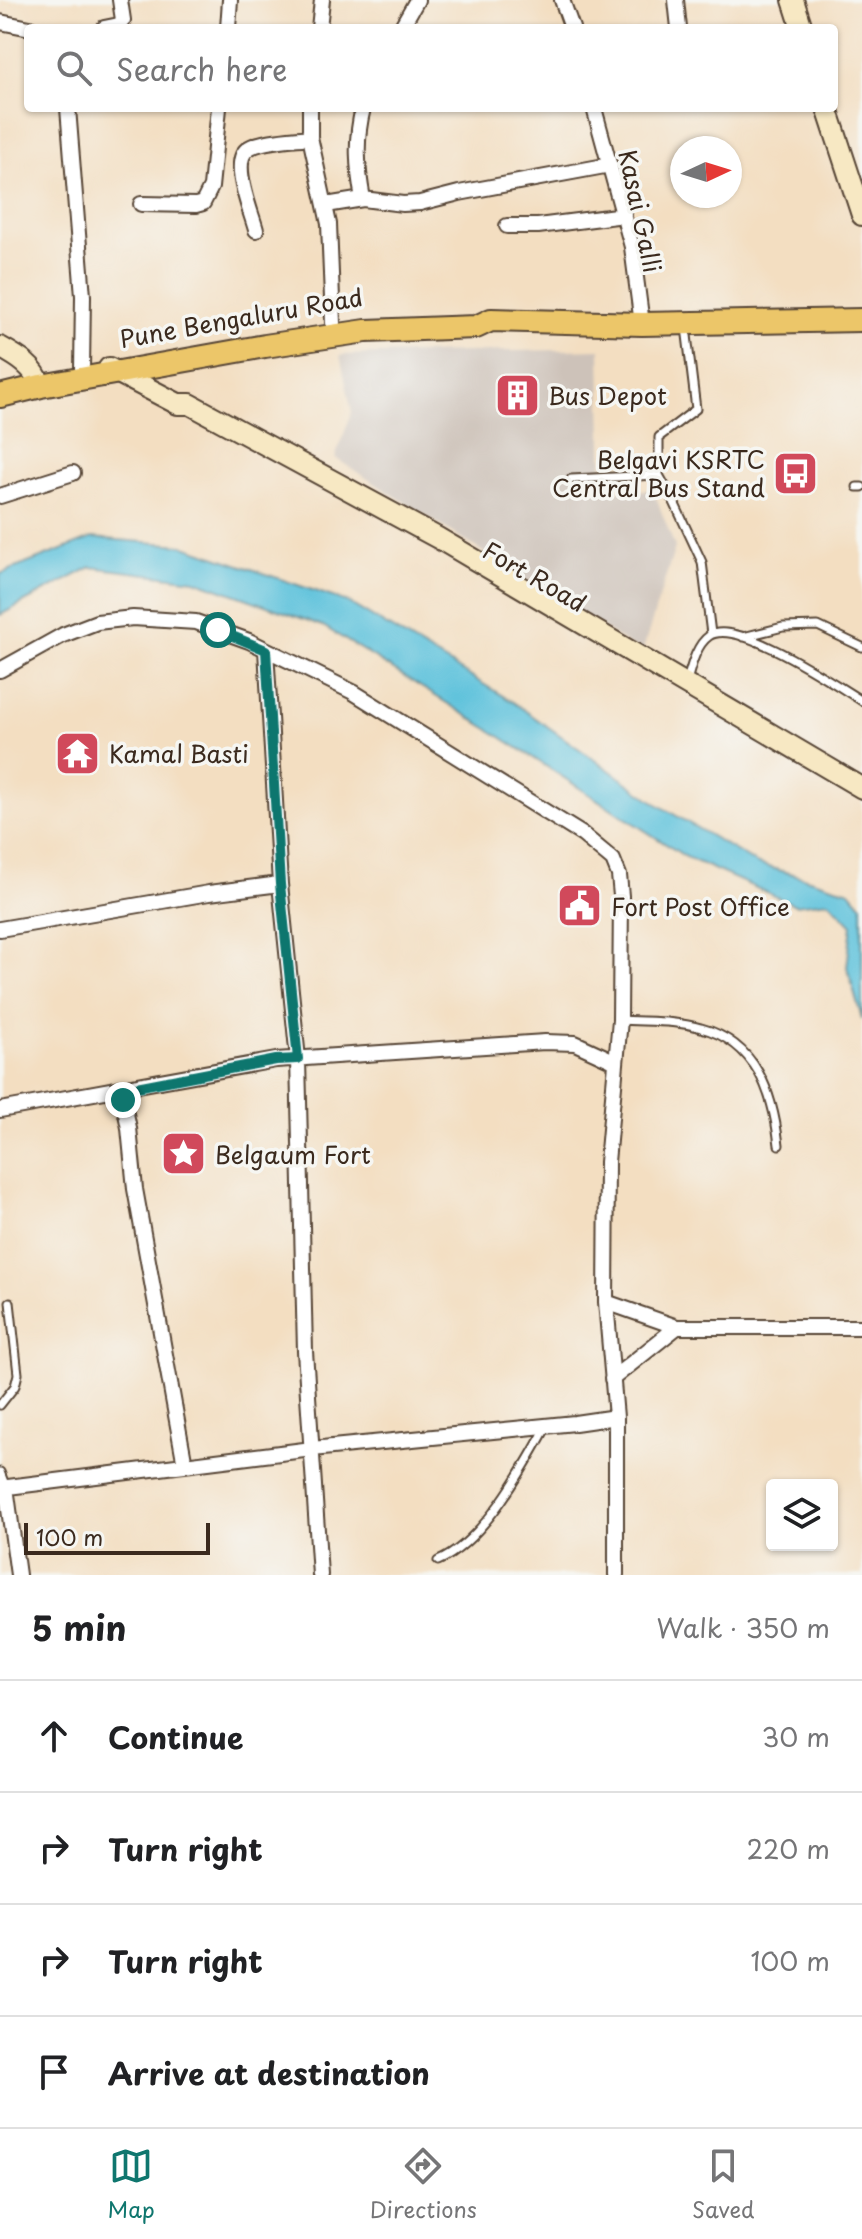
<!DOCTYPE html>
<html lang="en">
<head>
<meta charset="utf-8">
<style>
  body { margin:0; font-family:"Playpen Sans",sans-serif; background:#f6f6f6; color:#202124 }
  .controls { position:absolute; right:24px; bottom:24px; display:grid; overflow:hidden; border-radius:8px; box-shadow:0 2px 6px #0004 }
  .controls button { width:72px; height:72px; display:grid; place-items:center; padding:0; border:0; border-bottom:2px solid #e0e0e0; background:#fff; color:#202124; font:40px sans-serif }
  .compass { position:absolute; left:670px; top:136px; width:72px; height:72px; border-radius:50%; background:#fff; box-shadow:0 2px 6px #0004; rotate:86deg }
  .scale { position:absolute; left:24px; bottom:20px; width:186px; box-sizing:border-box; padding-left:8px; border:4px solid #3b2a1e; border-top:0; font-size:22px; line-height:28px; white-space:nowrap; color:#3b2a1e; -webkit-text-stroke:6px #f6f6f2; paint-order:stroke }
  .stop { position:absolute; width:24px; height:24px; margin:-18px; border:6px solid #0f766e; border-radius:50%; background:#fff }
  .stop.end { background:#0f766e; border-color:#fff; box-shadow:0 2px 8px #0008 }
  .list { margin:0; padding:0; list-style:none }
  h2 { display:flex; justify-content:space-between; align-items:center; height:104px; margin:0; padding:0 32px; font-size:34px }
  h2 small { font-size:26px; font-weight:400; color:#757577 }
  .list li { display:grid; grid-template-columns:52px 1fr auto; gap:24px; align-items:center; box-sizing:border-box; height:112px; padding:0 32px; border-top:2px solid #e0e0e0 }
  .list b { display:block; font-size:30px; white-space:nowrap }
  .list em { font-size:26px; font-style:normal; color:#757577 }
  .icon { flex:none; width:44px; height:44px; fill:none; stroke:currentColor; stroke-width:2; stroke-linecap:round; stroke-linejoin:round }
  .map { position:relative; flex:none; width:862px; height:1575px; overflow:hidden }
  .search { position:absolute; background:#fff; box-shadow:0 2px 6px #0004; left:24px; right:24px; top:24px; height:88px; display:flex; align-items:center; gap:20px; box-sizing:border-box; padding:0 28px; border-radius:8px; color:#757577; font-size:30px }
  .sheet { height:552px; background:#fff }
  nav { display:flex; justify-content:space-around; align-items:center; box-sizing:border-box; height:112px; border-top:2px solid #e0e0e0; background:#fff; font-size:22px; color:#757577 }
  nav a { display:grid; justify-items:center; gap:4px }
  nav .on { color:#0f766e }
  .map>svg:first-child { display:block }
</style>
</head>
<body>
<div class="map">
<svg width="862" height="1575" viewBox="0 0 862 1575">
  <rect width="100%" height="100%" fill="#f6f6f2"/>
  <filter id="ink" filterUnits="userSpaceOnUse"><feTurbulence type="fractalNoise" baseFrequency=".0125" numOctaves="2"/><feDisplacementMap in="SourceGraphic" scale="16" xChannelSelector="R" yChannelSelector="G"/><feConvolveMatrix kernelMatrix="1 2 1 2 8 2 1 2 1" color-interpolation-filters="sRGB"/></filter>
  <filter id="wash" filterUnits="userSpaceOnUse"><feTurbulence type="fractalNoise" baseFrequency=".006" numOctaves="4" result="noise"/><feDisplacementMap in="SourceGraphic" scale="32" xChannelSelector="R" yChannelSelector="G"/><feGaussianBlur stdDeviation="1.8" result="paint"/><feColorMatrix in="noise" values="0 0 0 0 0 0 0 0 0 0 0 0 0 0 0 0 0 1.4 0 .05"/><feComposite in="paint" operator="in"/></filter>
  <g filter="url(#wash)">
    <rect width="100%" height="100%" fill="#f3dec1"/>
    <path fill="#cdc2b9" d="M600 349 603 491 653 490 675 547 642 653 335 458 352 412 340 355Z"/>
    <path fill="#5ec2dc" stroke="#4c767d" stroke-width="2" d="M92 538 182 545 347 602 513 702 660 806 758 864 850 891 862 905V1019L847 967 852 925 829 901 795 905 686 857 498 735 323 626 195 580 91 567 0 615V574Z"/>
  </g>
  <g filter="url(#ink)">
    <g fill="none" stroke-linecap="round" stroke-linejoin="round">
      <defs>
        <path id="service" d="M686 327 696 409 659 437V475L673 500 702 562 711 634
          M571 479 659 475
          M857 487H862
          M743 637 783 627 818 626 862 647
          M687 681C691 667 696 645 709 636 737 617 836 685 862 701
          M620 1020C646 1022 675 1020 701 1028 757 1043 773 1093 779 1145
          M0 1405 15 1386 18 1374 10 1302
          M0 1472 6 1487
          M438 1561C483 1542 524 1468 547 1426"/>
        <path id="minor" d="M562 0 572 28
          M676 0 679 28
          M0 22 30 28
          M104 28 119 25 123 20 120 0
          M228 28 230 0
          M319 28 322 0
          M401 28 417 0
          M68 108 83 296 82 370
          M310 108V137L329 224 333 323
          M594 108 632 247 642 324
          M363 199C357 167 355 140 363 108
          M141 204 196 205 203 203 211 187 219 108
          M326 205 363 199 403 204 420 203 459 193 610 165
          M507 226H538L624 215
          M256 230C251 211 229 160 249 148 262 140 295 139 310 137
          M0 496 73 473
          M266 650 280 884 298 1059 305 1351 320 1575
          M0 670 63 635 97 622 133 618 196 622 249 641 353 692 583 835 613 860 619 875 621 896 620 1020 607 1162 606 1302 616 1417V1575
          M0 929 209 893 280 884
          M121 1090 129 1128 135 1189 185 1465
          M0 1110 276 1060 545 1042 575 1043 616 1062
          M606 1302 677 1327H862
          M612 1379 677 1327
          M6 1487 18 1575
          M0 1488 312 1449 575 1423 616 1417"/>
        <path id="secondary" d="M793 0 802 28
          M827 108 862 215
          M0 347C18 357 34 366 41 386
          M109 368 178 404H190L438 538 862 788"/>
        <path id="primary" d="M0 396 41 386 265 346 366 331 476 327 491 320 642 324 862 320"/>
      </defs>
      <use href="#service" stroke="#574536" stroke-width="11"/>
      <use href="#minor" stroke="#574536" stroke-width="18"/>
      <use href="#secondary" stroke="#574536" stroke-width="24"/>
      <use href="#primary" stroke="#574536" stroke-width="26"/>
      <use href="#service" stroke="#fff" stroke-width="7"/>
      <use href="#minor" stroke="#fff" stroke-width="14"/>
      <use href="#secondary" stroke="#f7e8c3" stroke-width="20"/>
      <use href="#primary" stroke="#ecc669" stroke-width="22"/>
    </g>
  </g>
  <g fill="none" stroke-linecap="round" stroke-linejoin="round" filter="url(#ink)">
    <path stroke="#0f766e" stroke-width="10" d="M123 1100 121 1090 276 1060 298 1059 280 884 266 650 218 630"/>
  </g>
  <defs>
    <symbol id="building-square" viewBox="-11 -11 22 22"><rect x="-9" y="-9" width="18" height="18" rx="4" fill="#d1495b" stroke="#f6f6f2"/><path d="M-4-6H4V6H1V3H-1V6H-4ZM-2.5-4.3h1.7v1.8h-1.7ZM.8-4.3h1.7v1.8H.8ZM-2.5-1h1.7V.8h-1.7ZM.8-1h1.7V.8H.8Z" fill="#fff"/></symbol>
    <symbol id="bus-square" viewBox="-11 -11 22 22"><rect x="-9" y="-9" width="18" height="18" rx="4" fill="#d1495b" stroke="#f6f6f2"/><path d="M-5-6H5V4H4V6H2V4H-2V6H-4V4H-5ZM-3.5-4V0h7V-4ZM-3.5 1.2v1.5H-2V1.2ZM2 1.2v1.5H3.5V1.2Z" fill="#fff"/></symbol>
    <symbol id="temple-square" viewBox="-11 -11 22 22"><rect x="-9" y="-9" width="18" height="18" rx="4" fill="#d1495b" stroke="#f6f6f2"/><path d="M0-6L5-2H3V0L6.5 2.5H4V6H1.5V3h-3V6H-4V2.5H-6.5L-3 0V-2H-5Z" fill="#fff"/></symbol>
    <symbol id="civic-square" viewBox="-11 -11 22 22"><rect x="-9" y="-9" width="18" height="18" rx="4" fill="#d1495b" stroke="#f6f6f2"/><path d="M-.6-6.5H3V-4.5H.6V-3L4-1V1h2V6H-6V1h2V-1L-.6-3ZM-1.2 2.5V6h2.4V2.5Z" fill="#fff"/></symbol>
    <symbol id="sight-square" viewBox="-11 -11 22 22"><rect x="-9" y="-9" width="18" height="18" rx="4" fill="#d1495b" stroke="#f6f6f2"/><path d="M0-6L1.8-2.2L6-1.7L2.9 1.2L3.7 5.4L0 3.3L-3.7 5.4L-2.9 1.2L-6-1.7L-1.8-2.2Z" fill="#fff"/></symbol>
  </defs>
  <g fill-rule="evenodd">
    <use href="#building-square" x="492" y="370" width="51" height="51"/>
    <use href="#bus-square" x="770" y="448" width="51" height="51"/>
    <use href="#temple-square" x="52" y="728" width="51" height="51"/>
    <use href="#civic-square" x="554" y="880" width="51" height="51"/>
    <use href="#sight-square" x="158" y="1128" width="51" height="51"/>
  </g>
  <g text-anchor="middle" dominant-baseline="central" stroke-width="7" stroke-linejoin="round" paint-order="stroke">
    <g font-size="24" fill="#3b2a1e" stroke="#f6f6f2">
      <text transform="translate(641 211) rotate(78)">Kasai Galli</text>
      <text transform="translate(241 317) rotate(-10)">Pune Bengaluru Road</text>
      <text transform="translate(535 576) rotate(30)">Fort Road</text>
    </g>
    <g font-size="24" fill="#3b2a1e" stroke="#f6f6f2" text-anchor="start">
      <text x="548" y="395">Bus Depot</text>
      <text x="765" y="459" text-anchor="end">Belgavi KSRTC<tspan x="765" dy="28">Central Bus Stand</tspan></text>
      <text x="109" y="753">Kamal Basti</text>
      <text x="611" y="906">Fort Post Office</text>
      <text x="215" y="1154">Belgaum Fort</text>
    </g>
  </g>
</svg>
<div class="controls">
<button><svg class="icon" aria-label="layers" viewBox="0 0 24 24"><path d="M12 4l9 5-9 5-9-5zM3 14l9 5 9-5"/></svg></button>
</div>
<svg class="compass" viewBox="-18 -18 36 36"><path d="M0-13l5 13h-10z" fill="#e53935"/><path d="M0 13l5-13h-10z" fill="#757577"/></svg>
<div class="scale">100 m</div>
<div class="stop" style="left:218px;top:630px"></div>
<div class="stop end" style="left:123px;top:1100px"></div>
<div class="search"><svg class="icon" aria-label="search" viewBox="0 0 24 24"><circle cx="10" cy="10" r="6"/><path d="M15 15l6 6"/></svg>Search here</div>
</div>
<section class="sheet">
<h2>5 min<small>Walk · 350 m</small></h2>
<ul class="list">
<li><svg class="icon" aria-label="ahead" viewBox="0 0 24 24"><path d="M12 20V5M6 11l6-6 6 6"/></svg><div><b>Continue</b></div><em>30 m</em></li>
<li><svg class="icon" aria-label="right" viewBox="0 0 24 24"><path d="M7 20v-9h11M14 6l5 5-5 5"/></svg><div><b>Turn right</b></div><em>220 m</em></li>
<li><svg class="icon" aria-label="right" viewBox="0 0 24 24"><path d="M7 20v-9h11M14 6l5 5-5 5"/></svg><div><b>Turn right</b></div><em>100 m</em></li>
<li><svg class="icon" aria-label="arrive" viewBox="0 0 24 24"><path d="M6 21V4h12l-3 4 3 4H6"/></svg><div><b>Arrive at destination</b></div></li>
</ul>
</section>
<nav>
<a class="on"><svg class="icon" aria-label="map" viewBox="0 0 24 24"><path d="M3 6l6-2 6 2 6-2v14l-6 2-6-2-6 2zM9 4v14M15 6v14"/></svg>Map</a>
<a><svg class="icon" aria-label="directions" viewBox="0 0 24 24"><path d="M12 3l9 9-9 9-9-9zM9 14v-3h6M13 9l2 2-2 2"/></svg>Directions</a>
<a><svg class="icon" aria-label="saved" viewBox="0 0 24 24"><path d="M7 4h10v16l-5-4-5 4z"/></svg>Saved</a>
</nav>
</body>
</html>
